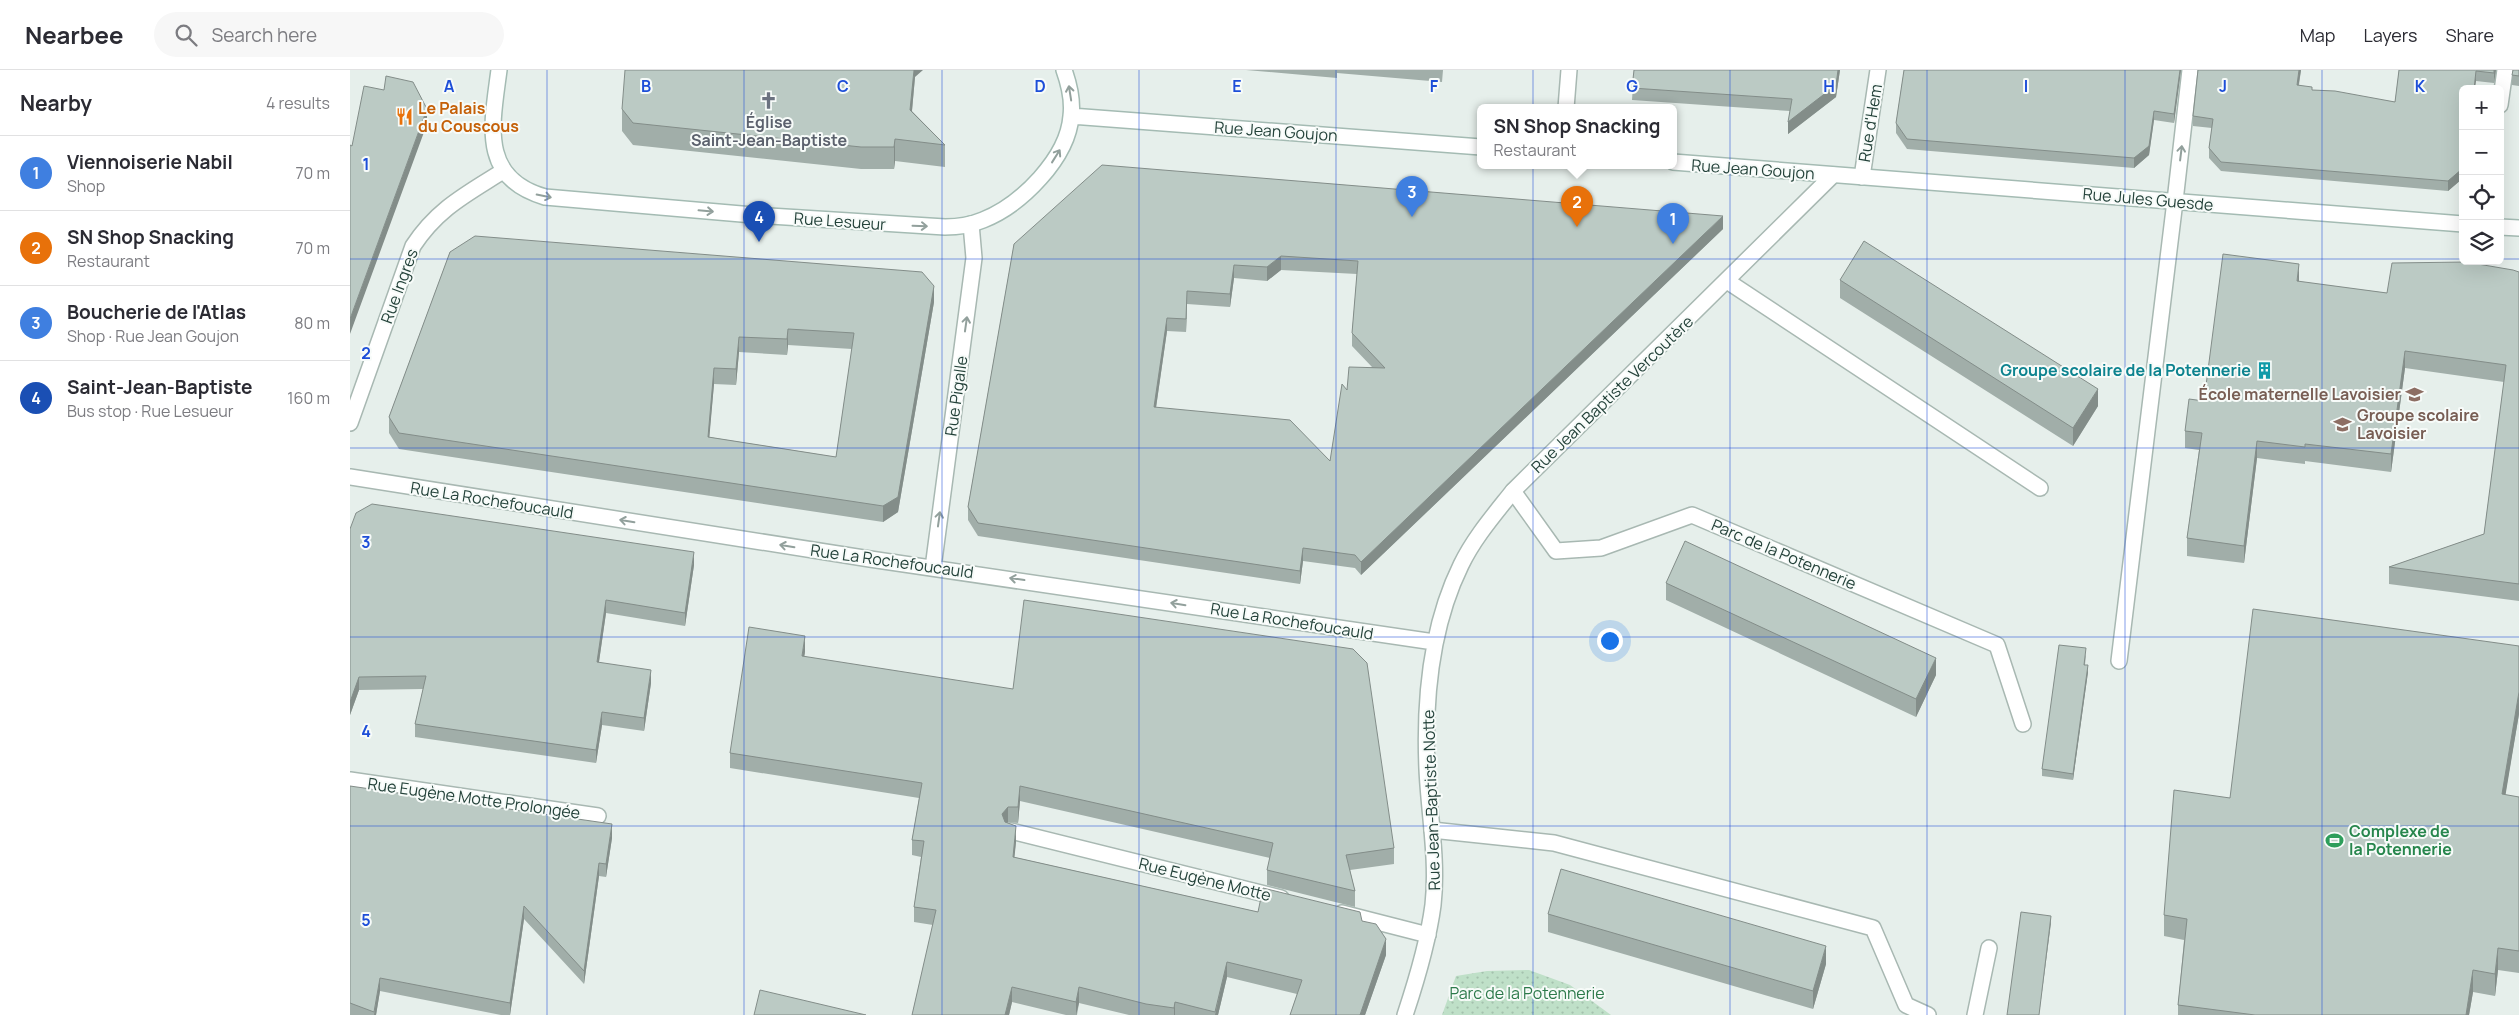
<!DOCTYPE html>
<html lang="en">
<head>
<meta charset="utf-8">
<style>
  body { margin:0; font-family:Manrope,sans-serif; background:#f7f7f7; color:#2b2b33 }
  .controls { position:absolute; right:15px; top:15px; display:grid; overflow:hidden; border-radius:8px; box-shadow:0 5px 20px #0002 }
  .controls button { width:45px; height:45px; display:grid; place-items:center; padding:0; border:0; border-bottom:1px solid #e1e1e2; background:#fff; color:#2b2b33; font:25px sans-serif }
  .you { position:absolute; left:1259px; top:570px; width:18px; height:18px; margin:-12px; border:4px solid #fff; border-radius:50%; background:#1a73e8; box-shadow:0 0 0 8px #1a73e833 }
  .badge { display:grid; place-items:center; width:32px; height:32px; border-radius:50%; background:#0b8043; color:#fff; font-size:16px; font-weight:700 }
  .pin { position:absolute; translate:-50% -41px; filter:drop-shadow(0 1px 2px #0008) }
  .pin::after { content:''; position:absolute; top:26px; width:18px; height:15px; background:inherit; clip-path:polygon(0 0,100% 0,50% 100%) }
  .popup { position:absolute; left:1127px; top:34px; width:200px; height:65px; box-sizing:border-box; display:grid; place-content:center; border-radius:8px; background:#fff; filter:drop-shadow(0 1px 4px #0005); font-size:16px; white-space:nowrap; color:#7c7c81 }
  .popup b { font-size:19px; color:#2b2b33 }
  .popup::after { content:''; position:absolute; left:50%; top:100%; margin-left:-10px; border:10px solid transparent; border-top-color:#fff }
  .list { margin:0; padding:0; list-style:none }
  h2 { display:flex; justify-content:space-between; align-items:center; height:65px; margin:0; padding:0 20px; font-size:21px }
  h2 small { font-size:16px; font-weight:400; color:#7c7c81 }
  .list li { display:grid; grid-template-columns:32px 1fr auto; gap:15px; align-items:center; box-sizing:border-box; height:75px; padding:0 20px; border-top:1px solid #e1e1e2 }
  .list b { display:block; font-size:19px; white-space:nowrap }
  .list p { margin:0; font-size:16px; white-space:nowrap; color:#7c7c81 }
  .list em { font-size:16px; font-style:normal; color:#7c7c81 }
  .icon { flex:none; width:28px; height:28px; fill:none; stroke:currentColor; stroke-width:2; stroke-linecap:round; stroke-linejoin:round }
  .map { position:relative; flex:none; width:2169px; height:945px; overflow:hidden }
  header { display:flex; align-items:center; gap:30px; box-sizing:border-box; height:70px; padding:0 25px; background:#fff; border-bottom:1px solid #e1e1e2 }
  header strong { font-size:24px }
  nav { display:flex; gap:28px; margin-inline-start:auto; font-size:18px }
  .search { width:350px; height:45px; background:#f7f7f7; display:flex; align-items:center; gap:12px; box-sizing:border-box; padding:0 18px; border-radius:28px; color:#7c7c81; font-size:19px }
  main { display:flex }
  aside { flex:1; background:#fff }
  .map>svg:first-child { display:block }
</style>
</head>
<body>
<header>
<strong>Nearbee</strong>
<div class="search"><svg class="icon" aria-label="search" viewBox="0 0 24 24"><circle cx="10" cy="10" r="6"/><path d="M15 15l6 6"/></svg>Search here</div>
<nav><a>Map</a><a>Layers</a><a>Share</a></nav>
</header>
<main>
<aside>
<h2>Nearby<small>4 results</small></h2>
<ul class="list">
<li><span class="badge" style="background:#3f7fe0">1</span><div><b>Viennoiserie Nabil</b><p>Shop</p></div><em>70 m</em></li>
<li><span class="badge" style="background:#e8710a">2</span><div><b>SN Shop Snacking</b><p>Restaurant</p></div><em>70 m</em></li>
<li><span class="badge" style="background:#3f7fe0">3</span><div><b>Boucherie de l'Atlas</b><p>Shop · Rue Jean Goujon</p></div><em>80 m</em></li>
<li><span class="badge" style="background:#1a4fb4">4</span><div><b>Saint-Jean-Baptiste</b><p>Bus stop · Rue Lesueur</p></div><em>160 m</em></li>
</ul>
</aside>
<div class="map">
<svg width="2169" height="945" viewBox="0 0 2169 945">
  <defs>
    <pattern id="park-dots" width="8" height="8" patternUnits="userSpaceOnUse" patternTransform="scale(1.25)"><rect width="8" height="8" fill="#bfe0c8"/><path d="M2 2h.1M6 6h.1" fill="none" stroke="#a4c1ad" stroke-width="1.8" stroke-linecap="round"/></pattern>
  </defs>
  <rect width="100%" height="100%" fill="#e6efeb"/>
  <path fill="url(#park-dots)" d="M1179 900 1220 915 1261 945H1092L1106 906 1137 901Z"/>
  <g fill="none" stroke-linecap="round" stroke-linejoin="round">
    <defs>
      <path id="lane" d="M1377 211 1690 418
        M1163 421 1206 481 1251 478 1342 445 1647 575 1673 654
        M1769 591 1825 131
        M1082 760 1204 773 1523 858 1556 935 1578 945
        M661 761 931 828
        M992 843 1078 865
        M1625 945 1639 878"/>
      <path id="street" d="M2150 35 2155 0
        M1216 38 1219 0
        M1512 107 1528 0
        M1825 131 1840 0
        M0 353 63 176C88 138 117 124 153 101
        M0 407 520 489 1084 572
        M583 498 624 188 621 154
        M0 710 248 746
        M1055 945C1067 909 1078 873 1083 835 1088 790 1079 744 1077 699 1074 630 1080 558 1111 495 1124 468 1144 445 1163 421L1483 105"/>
      <path id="secondary" d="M149 0C142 54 129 108 195 127L403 145 595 157C607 157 621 155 633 150 671 135 718 88 721 46 723 30 719 14 714 0
        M721 46 1131 77
        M1323 92 2113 154
        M2150 157 2169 158"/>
    </defs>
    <use href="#lane" stroke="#a8b8b2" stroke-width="18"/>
    <use href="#street" stroke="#a8b8b2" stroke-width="18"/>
    <use href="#secondary" stroke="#a4bbb3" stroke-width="18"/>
    <use href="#lane" stroke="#fff" stroke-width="15"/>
    <use href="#street" stroke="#fff" stroke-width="15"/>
    <use href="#secondary" stroke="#fff" stroke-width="15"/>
  </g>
  <path fill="#a1aea9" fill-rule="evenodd" d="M896 0H1093L1092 12 987 3V8Z
    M1284 0H1490L1486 27 1438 64 1440 41 1282 30Z
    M1554 0H1831L1824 53 1804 50 1799 85 1784 98 1557 79 1546 63V53Z
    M1951 0 1949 15 1962 20 2045 32 2049 0H2146L2144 13 2126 11 2113 19V102L2112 109 2098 121 1871 101 1859 88V78L1862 58 1843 56V46Z
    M2169 0V16L2162 15V5Z
    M565 7 562 41 595 75V97L545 91 544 99H511L283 75 272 61V39Z
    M1373 159 1011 505 1005 498 953 491 950 514 628 466 618 450V437L664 174ZM931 200 1007 204 1002 263V276L1022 297 997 320 980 391 806 338 817 261 836 262 837 234 880 237 884 208 917 211Z
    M100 182 584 232 548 442 533 452 49 379 39 363V347ZM438 275 502 279 486 387 359 367 364 314 386 315 389 282 437 285Z
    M2169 202V531L2039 514V497L2134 464 2154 312 2055 298 2041 402 1955 391V394L1907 388 1894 493 1837 486V468L1849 380 1835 378V361L1854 331 1949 212 2037 223Z
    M1490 210 1748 336 1723 376 1490 228Z
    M0 459 344 495 335 556 256 543 249 592 301 613 294 661 252 655 246 693 65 667V654L73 619 9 620 0 645Z
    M1316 513 1586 605 1566 647 1316 530Z
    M2169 576V644L2155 725 2169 727V903L2148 900 2145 926 2123 922 2119 945H1828V935L1834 870 1814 866V845L1880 728Z
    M455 582 454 586 1044 778V794L1000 800 1005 821V837L917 815V800L920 788 670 731 668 753 658 752 657 753 666 772 664 787 908 842 1012 851 1036 885 1015 945H940L947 924 877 907 868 945H779L729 933 727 945H716L662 932 659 945H562L583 855 564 852V837L571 787 562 785V770L569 728 380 698V683Z
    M1736 584 1735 595 1738 602 1723 710 1692 706V699Z
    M0 716 262 768 256 807 249 806 234 914 174 849 160 945H151L30 921 26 945H0Z
    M1198 844 1476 894 1463 939 1198 862Z"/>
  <path fill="#838d89" d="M564 0H573L565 7 560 62V40Z
    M1488 0H1490L1486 27 1438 64V52Z
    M1830 0H1831L1824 53V44Z
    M1949 0H1951L1947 24V15Z
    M2144 0H2146L2144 13Z
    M2126 1V11L2125 19H2124Z
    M77 39V54L0 264V249Z
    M1804 41V50L1799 85 1784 98V88Z
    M545 69V91L544 99V77Z
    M2113 92 2112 109 2098 121V111Z
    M1373 146V159L1011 505V492Z
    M931 186V200L917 211V197Z
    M1949 194V211L1947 229V211Z
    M884 195V208L880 237V224Z
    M584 216V232L548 442 533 452V436Z
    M837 221V234L836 262V249Z
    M817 248V261L804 351V337Z
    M438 259V275L437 285V269Z
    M389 267V282L386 315V299Z
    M2055 281V298L2041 402V384Z
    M364 298V314L358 383V367Z
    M1748 319V336L1723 376V358Z
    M1907 371V388L1894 493V476Z
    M953 478V491L950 514V501Z
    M344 482V495L335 556V543Z
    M256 530V543L247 605V592Z
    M455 566V582L452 601V586Z
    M1586 588V605L1566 647V629Z
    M1738 595V602L1723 710V704Z
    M301 600V613L294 661V648Z
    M9 607V620L0 645V632Z
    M2169 622V644L2152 746V724Z
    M252 642V655L246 693V680Z
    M670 716V731L668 753V737Z
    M658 737V752L652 759V744Z
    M262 754V768L256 807V794Z
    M666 756V772L663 802V787Z
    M249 793V806L234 914V901Z
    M174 836V849L160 945V933Z
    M1701 846V853L1689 945Z
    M1036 869V885L1015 945H1010Z
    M1476 876V894L1463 939V921Z
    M2148 878V900L2145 926V904Z
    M877 892V907L868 945H865Z
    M2123 900V922L2119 945H2116Z
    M30 908V921L26 945H24Z
    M662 917V932L659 945H655Z
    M729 917V933L726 945V932Z
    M825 932V945H824V938Z"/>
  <path fill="#bbcac4" stroke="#838d89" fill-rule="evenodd" d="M275 0H564L560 40 595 75 545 69 544 77H511L283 53 272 39Z
    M1284 0H1488L1486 15 1438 52 1442 29 1282 18Z
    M1554 0H1830L1824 44 1804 41 1799 76 1784 88 1557 69 1546 53Z
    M1848 0H1949L1947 15 1962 17V20L1985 21 2045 32 2049 0H2144V3L2126 1 2124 19H2113V92L2112 99 2098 111 1871 92 1859 78 1863 49 1843 46Z
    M2163 0H2169V6L2162 5Z
    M36 6 63 12 77 39 0 249V75L2 76 14 16 34 20Z
    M752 95 1373 146 1011 492 1005 485 953 478 950 501 628 453 618 437 664 174ZM931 186 1008 191 1002 263 1035 298 999 297 997 320 992 314 980 391 940 350 804 337 817 248 836 249 837 221 880 224 884 195 917 197Z
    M125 166 572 202 584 216 548 427 533 436 49 363 39 347 100 182ZM438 259 504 263 486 387 358 367 364 298 386 299 389 267 437 269Z
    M1514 171 1748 319 1723 358 1490 210Z
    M1873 184 1949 194 1947 211 2037 223 2042 193 2116 192 2163 200 2169 202V514L2039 497 2134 464 2156 295 2055 281 2041 384 1955 374V377L1907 371 1894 476 1837 468 1852 363 1835 361 1839 329 1854 331Z
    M22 434 344 482 335 543 256 530 247 592 301 600 294 648 252 642 246 680 65 654 76 606 9 607 0 632V459L6 443Z
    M1335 471 1586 588 1566 629 1316 513Z
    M674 530 1003 579 1017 593 1044 778 996 785 1005 821 917 800 923 773 670 716 668 737H658L652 744 655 752 666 756 663 787 908 842 913 818 1010 842 1012 851 1026 854 1036 869 1010 945H940L952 910 877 892 865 942 825 932 824 938 796 934 729 917 726 932 662 917 655 945H562L586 840 564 837 574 771 562 770 572 713 380 683 399 557 455 566 452 586 663 619Z
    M1903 539 2169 576V622L2152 724 2169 727V881L2148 878 2145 904 2123 900 2116 945H1905L1828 935 1837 849 1814 845 1824 720 1880 728Z
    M1709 575 1736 578 1734 595H1738L1723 704 1692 699Z
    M0 716 262 754 256 794 249 793 234 901 174 836 160 933 30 908 24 942 0 933Z
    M1211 799 1476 876 1463 921 1198 844Z
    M1671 842 1701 846 1689 945H1657Z
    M410 920 516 945H404Z"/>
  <defs><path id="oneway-shaft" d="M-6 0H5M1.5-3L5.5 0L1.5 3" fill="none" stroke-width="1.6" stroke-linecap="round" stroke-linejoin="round" transform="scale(1.25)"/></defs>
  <g stroke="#92a09c">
    <use href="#oneway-shaft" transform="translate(720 23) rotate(-99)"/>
    <use href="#oneway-shaft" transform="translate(1831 83) rotate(-83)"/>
    <use href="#oneway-shaft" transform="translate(706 86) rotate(-58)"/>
    <use href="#oneway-shaft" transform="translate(194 126) rotate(11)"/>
    <use href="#oneway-shaft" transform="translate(356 141) rotate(5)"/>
    <use href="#oneway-shaft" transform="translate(570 156) rotate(2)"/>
    <use href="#oneway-shaft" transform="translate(616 254) rotate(-82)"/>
    <use href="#oneway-shaft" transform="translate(589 449) rotate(-82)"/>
    <use href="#oneway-shaft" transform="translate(277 451) rotate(-171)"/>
    <use href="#oneway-shaft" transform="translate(437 476) rotate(-171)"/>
    <use href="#oneway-shaft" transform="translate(667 509) rotate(-172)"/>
    <use href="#oneway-shaft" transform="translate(828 534) rotate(-171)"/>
  </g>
  <path fill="none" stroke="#1d4ed8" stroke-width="1" stroke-opacity="0.55" d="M197 0V945M394 0V945M592 0V945M789 0V945M986 0V945M1183 0V945M1380 0V945M1577 0V945M1775 0V945M1972 0V945M0 189H2113M2150 189H2169M0 378H2169M0 567H2169M0 756H2169"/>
  <defs>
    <symbol id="church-bare" viewBox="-9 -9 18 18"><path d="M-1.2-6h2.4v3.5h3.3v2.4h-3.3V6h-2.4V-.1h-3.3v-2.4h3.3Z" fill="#6b7280" stroke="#f7fbf9" stroke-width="2.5" paint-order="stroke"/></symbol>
    <symbol id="restaurant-bare" viewBox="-9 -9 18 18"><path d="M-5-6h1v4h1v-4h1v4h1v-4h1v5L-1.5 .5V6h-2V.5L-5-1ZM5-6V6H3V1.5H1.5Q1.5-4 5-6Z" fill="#e8710a" stroke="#f7fbf9" stroke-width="2.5" paint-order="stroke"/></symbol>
    <symbol id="building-bare" viewBox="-9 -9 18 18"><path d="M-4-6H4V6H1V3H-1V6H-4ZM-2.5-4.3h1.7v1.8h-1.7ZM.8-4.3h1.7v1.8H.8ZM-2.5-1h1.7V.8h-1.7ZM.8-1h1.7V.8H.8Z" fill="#0f9aa8" stroke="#f7fbf9" stroke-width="2.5" paint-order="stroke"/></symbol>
    <symbol id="school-bare" viewBox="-9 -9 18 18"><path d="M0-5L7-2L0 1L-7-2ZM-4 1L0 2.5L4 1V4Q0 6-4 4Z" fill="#8d6e63" stroke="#f7fbf9" stroke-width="2.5" paint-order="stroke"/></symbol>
    <symbol id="stadium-bare" viewBox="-9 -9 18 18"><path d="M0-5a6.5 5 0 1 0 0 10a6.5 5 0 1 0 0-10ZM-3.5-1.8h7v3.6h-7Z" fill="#2e9e5b" stroke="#f7fbf9" stroke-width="2.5" paint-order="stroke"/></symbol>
  </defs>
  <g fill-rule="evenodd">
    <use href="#church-bare" x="406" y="18" width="25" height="25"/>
    <use href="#restaurant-bare" x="42" y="34" width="25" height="25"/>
    <use href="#building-bare" x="1902" y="288" width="25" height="25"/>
    <use href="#school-bare" x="2052" y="312" width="25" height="25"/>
    <use href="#school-bare" x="1980" y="342" width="25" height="25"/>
    <use href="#stadium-bare" x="1972" y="758" width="25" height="25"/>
  </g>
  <g text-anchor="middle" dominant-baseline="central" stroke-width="4" stroke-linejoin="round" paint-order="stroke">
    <g font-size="16" font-weight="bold" fill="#c56008" stroke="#f7fbf9" text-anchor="start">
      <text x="68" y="38">Le Palais<tspan x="68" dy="18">du Couscous</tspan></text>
    </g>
    <g font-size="16" font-weight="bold" fill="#5b616d" stroke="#f7fbf9">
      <text x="419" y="52">Église<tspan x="419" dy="18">Saint-Jean-Baptiste</tspan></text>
    </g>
    <g font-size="16" fill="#24423a" stroke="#f7fbf9">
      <text transform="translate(1520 53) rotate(-81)">Rue d'Hem</text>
      <text transform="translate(926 61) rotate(4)">Rue Jean Goujon</text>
      <text transform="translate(1403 99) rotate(4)">Rue Jean Goujon</text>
      <text transform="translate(1798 129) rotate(5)">Rue Jules Guesde</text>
      <text transform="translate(490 151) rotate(4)">Rue Lesueur</text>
      <text transform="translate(49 216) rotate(-70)">Rue Ingres</text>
      <text transform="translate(1262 324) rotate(-44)">Rue Jean Baptiste Vercoutère</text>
      <text transform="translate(606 326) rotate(-82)">Rue Pigalle</text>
      <text transform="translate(142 430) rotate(9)">Rue La Rochefoucauld</text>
      <text transform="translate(1434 484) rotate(23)">Parc de la Potennerie</text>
      <text transform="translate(542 491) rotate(8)">Rue La Rochefoucauld</text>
      <text transform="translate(942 551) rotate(9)">Rue La Rochefoucauld</text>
      <text transform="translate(124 728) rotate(8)">Rue Eugène Motte Prolongée</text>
      <text transform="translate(1081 730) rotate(-92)">Rue Jean-Baptiste Notte</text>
      <text transform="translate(855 809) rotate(14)">Rue Eugène Motte</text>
    </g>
    <g font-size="16" font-weight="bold" fill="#0d838f" stroke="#f7fbf9" text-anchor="end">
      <text x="1901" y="300">Groupe scolaire de la Potennerie</text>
    </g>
    <g font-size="16" font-weight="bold" fill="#785e54" stroke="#f7fbf9" text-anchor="end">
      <text x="2051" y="324">École maternelle Lavoisier</text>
      <text x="2007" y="345" text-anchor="start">Groupe scolaire<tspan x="2007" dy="18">Lavoisier</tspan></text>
    </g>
    <g font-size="16" font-weight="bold" fill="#27864d" stroke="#f7fbf9" text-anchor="start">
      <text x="1999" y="761">Complexe de<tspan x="1999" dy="18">la Potennerie</tspan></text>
    </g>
    <g font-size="16" fill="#2d7a4b" stroke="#f7fbf9">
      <text x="1177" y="923">Parc de la Potennerie</text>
    </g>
  </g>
  <g font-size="16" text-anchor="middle" font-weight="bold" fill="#1d4ed8" stroke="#f7fbf9" stroke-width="4" stroke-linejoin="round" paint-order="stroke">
    <text x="99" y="22">A</text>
    <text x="296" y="22">B</text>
    <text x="493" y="22">C</text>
    <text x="690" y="22">D</text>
    <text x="887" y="22">E</text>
    <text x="1084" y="22">F</text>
    <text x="1282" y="22">G</text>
    <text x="1479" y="22">H</text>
    <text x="1676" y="22">I</text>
    <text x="1873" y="22">J</text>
    <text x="2070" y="22">K</text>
    <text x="16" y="100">1</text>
    <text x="16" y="289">2</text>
    <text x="16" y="478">3</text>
    <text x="16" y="667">4</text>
    <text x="16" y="856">5</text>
  </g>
</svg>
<div class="controls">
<button>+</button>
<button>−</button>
<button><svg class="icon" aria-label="locate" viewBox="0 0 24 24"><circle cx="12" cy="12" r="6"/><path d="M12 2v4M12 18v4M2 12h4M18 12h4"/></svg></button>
<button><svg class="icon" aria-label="layers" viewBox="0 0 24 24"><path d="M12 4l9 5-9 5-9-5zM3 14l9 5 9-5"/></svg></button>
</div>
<div class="you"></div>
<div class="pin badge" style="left:1323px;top:174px;background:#3f7fe0">1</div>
<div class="pin badge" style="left:1227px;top:157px;background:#e8710a">2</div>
<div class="popup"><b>SN Shop Snacking</b>Restaurant</div>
<div class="pin badge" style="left:1062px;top:147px;background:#3f7fe0">3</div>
<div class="pin badge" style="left:409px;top:172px;background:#1a4fb4">4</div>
</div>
</main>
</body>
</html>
